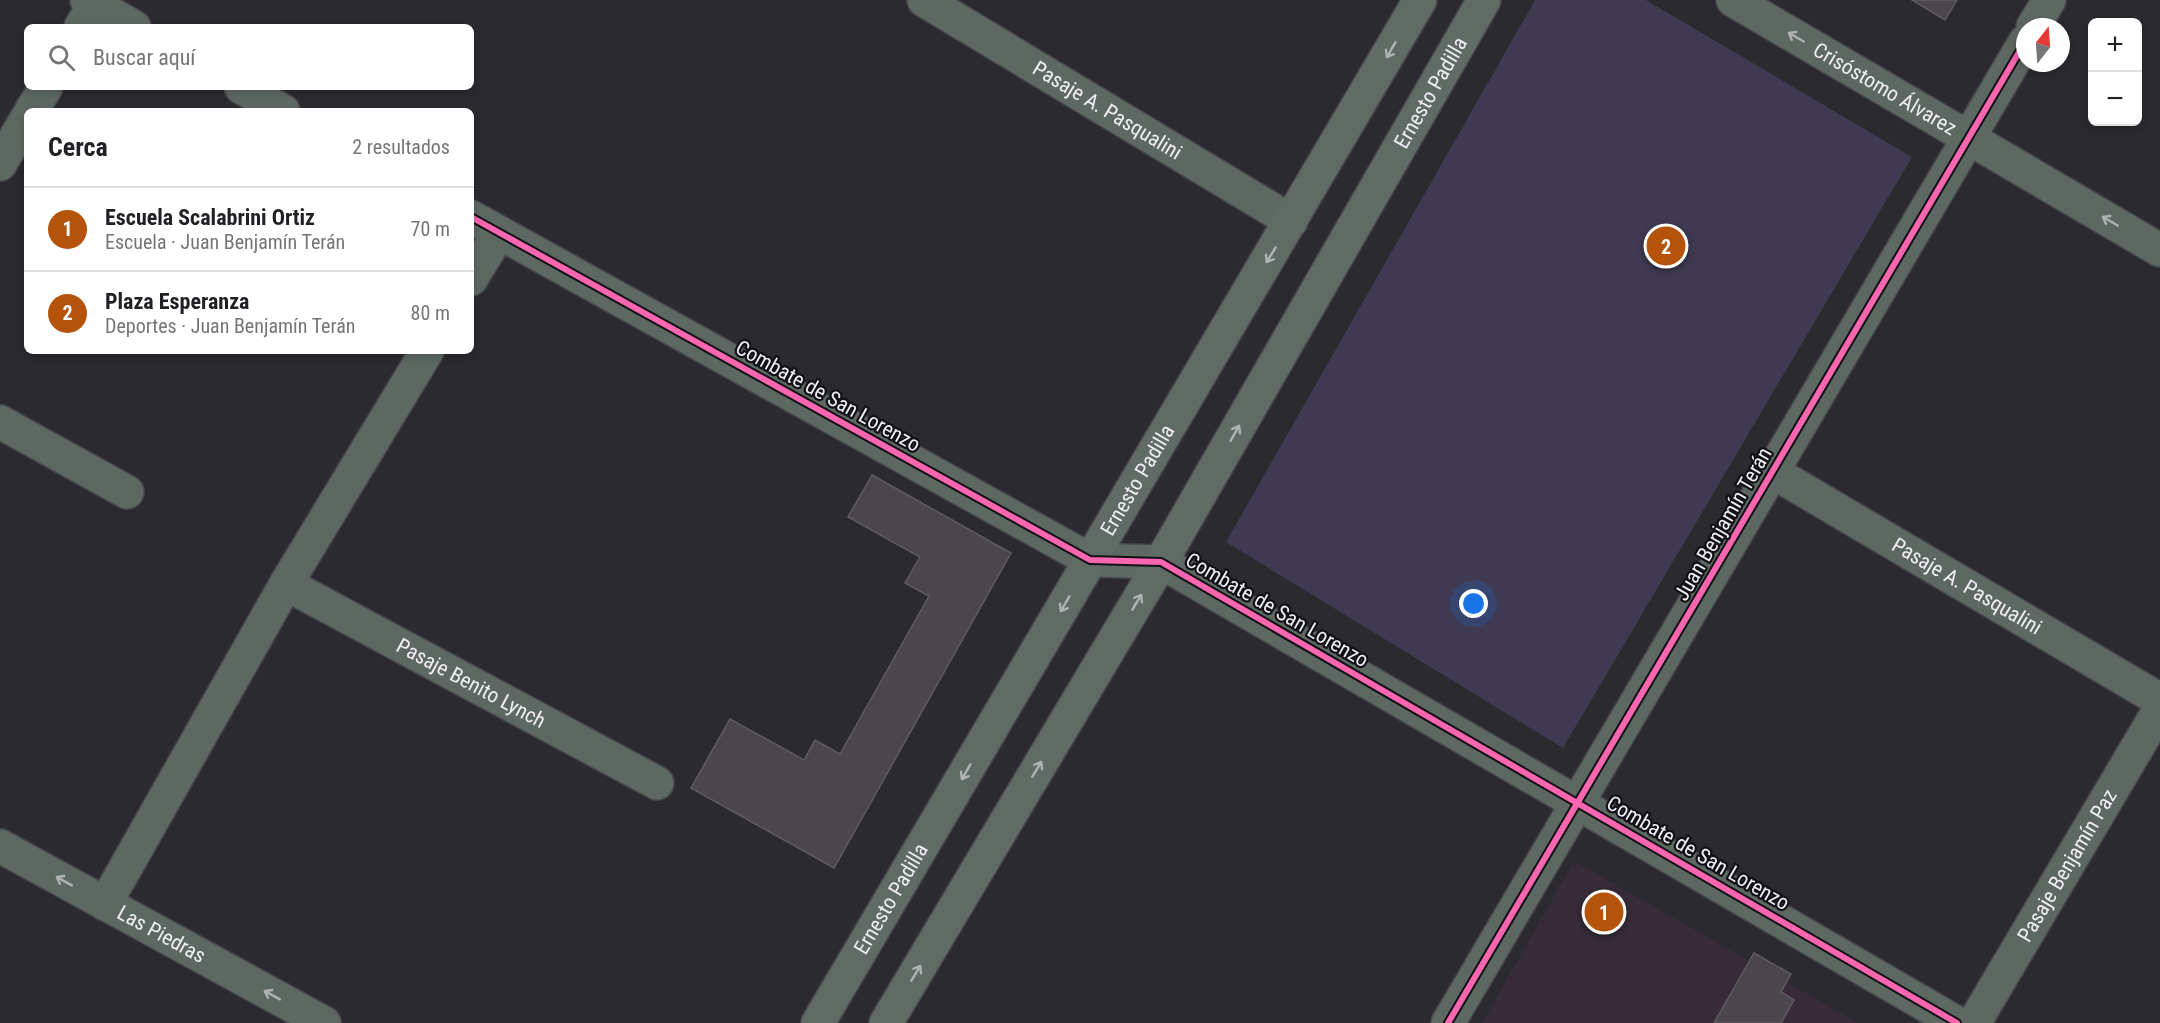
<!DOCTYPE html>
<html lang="es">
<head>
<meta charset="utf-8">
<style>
  body { margin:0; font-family:"Roboto Condensed",sans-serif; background:#f6f6f6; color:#202124 }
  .controls { position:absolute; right:18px; top:18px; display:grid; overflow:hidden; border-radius:9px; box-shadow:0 3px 9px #0003 }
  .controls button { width:54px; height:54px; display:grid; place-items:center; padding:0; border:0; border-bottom:2px solid #e0e0e0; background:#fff; color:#202124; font:30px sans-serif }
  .compass { position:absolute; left:2016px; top:18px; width:54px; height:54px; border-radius:50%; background:#fff; box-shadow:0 3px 9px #0003; rotate:17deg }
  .you { position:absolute; left:1474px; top:604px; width:21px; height:21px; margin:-15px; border:4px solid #fff; border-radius:50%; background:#1a73e8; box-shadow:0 0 0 9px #1a73e833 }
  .badge { display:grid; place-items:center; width:39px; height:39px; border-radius:50%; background:#b45309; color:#fff; font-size:20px; font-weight:700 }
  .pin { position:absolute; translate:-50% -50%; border:3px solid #fff; box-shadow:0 2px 6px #0006 }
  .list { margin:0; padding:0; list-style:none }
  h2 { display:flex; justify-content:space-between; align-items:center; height:78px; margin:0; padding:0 24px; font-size:26px }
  h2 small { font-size:20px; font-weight:400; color:#757577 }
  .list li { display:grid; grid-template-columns:39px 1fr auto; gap:18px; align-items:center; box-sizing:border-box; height:84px; padding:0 24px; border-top:2px solid #e0e0e0 }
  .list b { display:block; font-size:22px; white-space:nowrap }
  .list p { margin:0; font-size:20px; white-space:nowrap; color:#757577 }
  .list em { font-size:20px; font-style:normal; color:#757577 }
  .icon { flex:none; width:33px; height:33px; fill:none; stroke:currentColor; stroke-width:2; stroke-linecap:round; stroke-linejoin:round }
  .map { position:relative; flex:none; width:2160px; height:1023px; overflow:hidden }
  .search { position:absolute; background:#fff; box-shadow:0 3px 9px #0003; left:24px; top:24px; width:450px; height:66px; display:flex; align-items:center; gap:15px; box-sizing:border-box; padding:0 21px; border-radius:9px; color:#757577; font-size:22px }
  .panel { position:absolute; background:#fff; box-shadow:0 3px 9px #0003; left:24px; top:108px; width:450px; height:246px; border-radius:9px }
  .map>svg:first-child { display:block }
</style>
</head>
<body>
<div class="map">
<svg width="2160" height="1023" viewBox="0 0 2160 1023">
  <rect width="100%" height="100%" fill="#2a2a2f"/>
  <path fill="#362b37" d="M1574 861 1755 964 1858 1023H1482Z"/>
  <path fill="#3f3a51" d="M1535 0H1646L1912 157 1563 748 1226 542Z"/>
  <path fill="#4b464c" stroke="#5e5c60" stroke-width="1.5" d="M1912 0H1957L1945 20Z
    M872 475 1011 553 834 868 691 788 730 719 804 760 815 740 840 754 929 596 905 583 920 557 848 517Z
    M1754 953 1791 974 1781 992 1794 1000 1781 1023H1714Z"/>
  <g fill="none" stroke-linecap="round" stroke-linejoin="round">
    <defs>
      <g id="minor">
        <path id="s1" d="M924 0 1291 221"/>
        <path id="s2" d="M1733 0 2160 250"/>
        <path d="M81 27 97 0"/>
        <path d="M2033 27 2049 0"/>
        <path d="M31 111 46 87"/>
        <path d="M0 164 27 118"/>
        <path d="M471 279 499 233"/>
        <path d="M0 422 127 492"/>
        <path id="s3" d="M1773 472 2160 700"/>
        <path id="s4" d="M286 584 657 783"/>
        <path id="s5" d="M0 846 324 1023"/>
        <path d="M105 904 286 584 427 351"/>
        <path d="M1448 1023 2025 42"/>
        <path id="s6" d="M1974 1023 2160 709"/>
      </g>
      <path id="tertiary" d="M87 0 134 27
        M241 87 283 111
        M471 217 1090 560 1161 562 1957 1023"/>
      <g id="secondary">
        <path id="s7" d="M818 1023 1420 0"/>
        <path id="s8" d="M886 1023 1161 562 1484 0"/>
      </g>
    </defs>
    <use href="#minor" stroke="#46464a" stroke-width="36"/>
    <use href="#tertiary" stroke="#46464a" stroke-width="36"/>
    <use href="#secondary" stroke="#46464a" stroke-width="36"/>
    <use href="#minor" stroke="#5e6862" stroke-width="33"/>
    <use href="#tertiary" stroke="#5e6862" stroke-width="33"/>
    <use href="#secondary" stroke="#606b65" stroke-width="33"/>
    <defs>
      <path id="cycleway" d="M471 217 1090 560 1161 562 1957 1023
        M1448 1023 2025 42"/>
    </defs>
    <use href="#cycleway" stroke="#121115" stroke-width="10"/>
    <use href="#cycleway" stroke="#f766af" stroke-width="6"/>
  </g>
  <defs><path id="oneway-shaft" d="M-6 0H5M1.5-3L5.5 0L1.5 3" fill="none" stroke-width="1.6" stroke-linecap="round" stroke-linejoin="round" transform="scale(1.5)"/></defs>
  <g stroke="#aeb2b3">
    <use href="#oneway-shaft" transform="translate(1796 37) rotate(-150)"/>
    <use href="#oneway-shaft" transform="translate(2110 221) rotate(-150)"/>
    <use href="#oneway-shaft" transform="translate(64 881) rotate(-151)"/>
    <use href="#oneway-shaft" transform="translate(272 995) rotate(-151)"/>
  </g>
  <g stroke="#afb3b4">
    <use href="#oneway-shaft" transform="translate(1391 50) rotate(120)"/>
    <use href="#oneway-shaft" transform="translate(1271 255) rotate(121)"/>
    <use href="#oneway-shaft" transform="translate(1235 433) rotate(-60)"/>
    <use href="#oneway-shaft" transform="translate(1137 602) rotate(-59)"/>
    <use href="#oneway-shaft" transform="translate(1065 604) rotate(120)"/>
    <use href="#oneway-shaft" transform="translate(1037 769) rotate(-59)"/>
    <use href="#oneway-shaft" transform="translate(966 772) rotate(120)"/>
    <use href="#oneway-shaft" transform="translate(916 973) rotate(-59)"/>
  </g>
  <g text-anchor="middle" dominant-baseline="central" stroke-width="4.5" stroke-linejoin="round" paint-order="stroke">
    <g font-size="21" fill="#efeef5" stroke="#121115">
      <text stroke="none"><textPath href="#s2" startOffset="176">Crisóstomo Álvarez</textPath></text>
      <text stroke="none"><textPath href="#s8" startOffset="1078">Ernesto Padilla</textPath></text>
      <text stroke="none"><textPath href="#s1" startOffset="214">Pasaje A. Pasqualini</textPath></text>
      <text transform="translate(828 396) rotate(29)">Combate de San Lorenzo</text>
      <text stroke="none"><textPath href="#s7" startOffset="630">Ernesto Padilla</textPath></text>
      <text transform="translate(1723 524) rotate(-60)">Juan Benjamín Terán</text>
      <text stroke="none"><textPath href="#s3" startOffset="225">Pasaje A. Pasqualini</textPath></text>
      <text transform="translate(1277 610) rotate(30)">Combate de San Lorenzo</text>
      <text stroke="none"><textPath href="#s4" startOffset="210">Pasaje Benito Lynch</textPath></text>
      <text transform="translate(1698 853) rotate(30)">Combate de San Lorenzo</text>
      <text stroke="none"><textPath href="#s6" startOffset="183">Pasaje Benjamín Paz</textPath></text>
      <text stroke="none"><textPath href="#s7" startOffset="144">Ernesto Padilla</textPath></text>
      <text stroke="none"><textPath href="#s5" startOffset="184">Las Piedras</textPath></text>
    </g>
  </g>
</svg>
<div class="controls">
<button>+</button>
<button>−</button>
</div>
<svg class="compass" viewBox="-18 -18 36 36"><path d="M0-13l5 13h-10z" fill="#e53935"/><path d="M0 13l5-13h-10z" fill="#757577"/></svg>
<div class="you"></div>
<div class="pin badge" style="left:1604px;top:912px">1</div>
<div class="pin badge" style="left:1666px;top:246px">2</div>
<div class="search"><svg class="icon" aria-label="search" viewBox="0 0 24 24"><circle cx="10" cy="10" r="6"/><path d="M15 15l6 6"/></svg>Buscar aquí</div>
<section class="panel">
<h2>Cerca<small>2 resultados</small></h2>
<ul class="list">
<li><span class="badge">1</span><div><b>Escuela Scalabrini Ortiz</b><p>Escuela · Juan Benjamín Terán</p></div><em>70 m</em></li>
<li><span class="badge">2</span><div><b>Plaza Esperanza</b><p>Deportes · Juan Benjamín Terán</p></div><em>80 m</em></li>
</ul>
</section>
</div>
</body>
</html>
